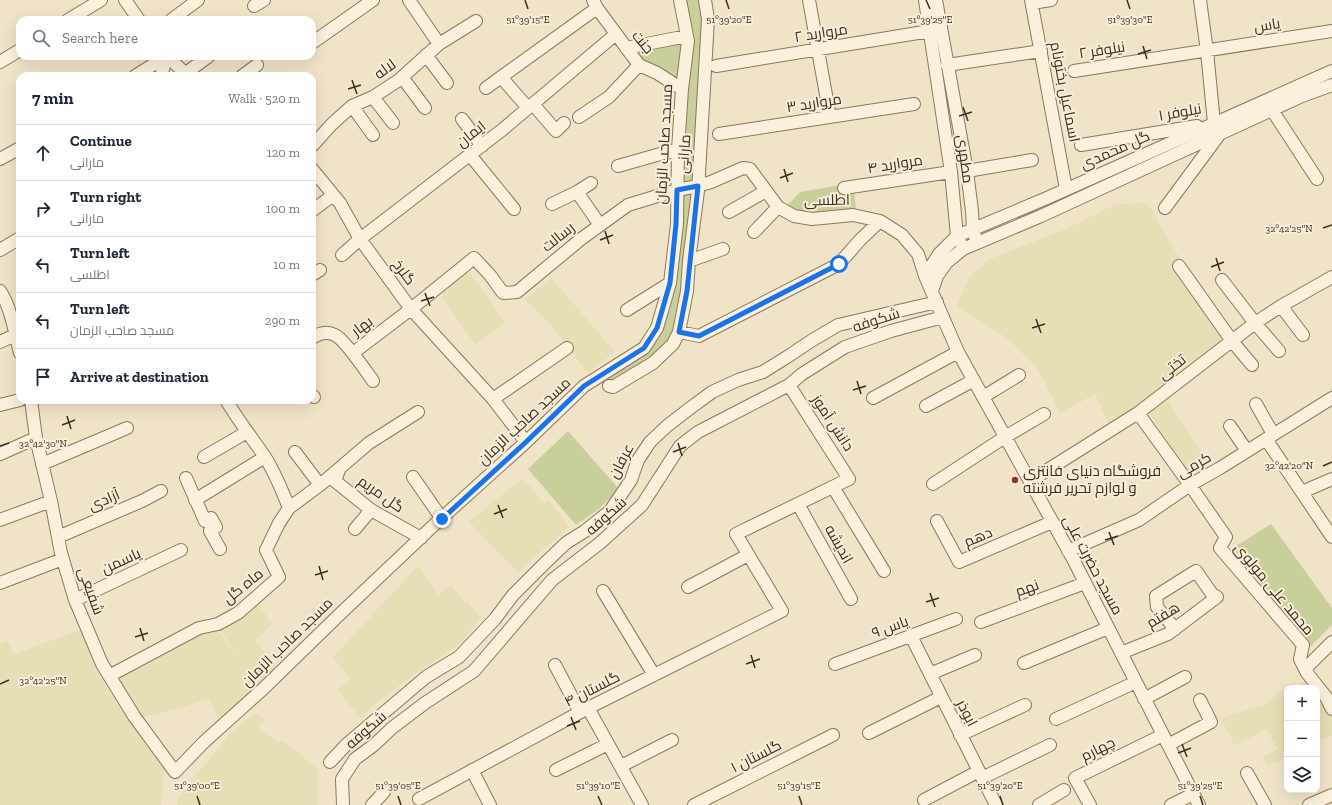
<!DOCTYPE html>
<html lang="en">
<head>
<meta charset="utf-8">
<style>
  body { margin:0; font-family:"Zilla Slab",Cairo,serif; background:#f6f6f7; color:#1f2937 }
  .controls { position:absolute; right:12px; bottom:12px; display:grid; overflow:hidden; border-radius:8px; box-shadow:0 4px 16px #0002 }
  .controls button { width:36px; height:36px; display:grid; place-items:center; padding:0; border:0; border-bottom:1px solid #e0e1e3; background:#fff; color:#1f2937; font:20px sans-serif }
  .stop { position:absolute; width:12px; height:12px; margin:-9px; border:3px solid #1a73e8; border-radius:50%; background:#fff }
  .stop.end { background:#1a73e8; border-color:#fff; box-shadow:0 1px 4px #0008 }
  .list { margin:0; padding:0; list-style:none }
  h2 { display:flex; justify-content:space-between; align-items:center; height:52px; margin:0; padding:0 16px; font-size:17px }
  h2 small { font-size:13px; font-weight:400; color:#747a83 }
  .list li { display:grid; grid-template-columns:26px 1fr auto; gap:12px; align-items:center; box-sizing:border-box; height:56px; padding:0 16px; border-top:1px solid #e0e1e3 }
  .list b { display:block; font-size:15px; white-space:nowrap }
  .list p { margin:0; font-size:13px; white-space:nowrap; color:#747a83 }
  .list em { font-size:13px; font-style:normal; color:#747a83 }
  .icon { flex:none; width:22px; height:22px; fill:none; stroke:currentColor; stroke-width:2; stroke-linecap:round; stroke-linejoin:round }
  .map { position:relative; flex:none; width:1332px; height:805px; overflow:hidden }
  .search { position:absolute; background:#fff; box-shadow:0 4px 16px #0002; left:16px; top:16px; width:300px; height:44px; display:flex; align-items:center; gap:10px; box-sizing:border-box; padding:0 14px; border-radius:12px; color:#747a83; font-size:15px }
  .panel { position:absolute; background:#fff; box-shadow:0 4px 16px #0002; left:16px; top:72px; width:300px; height:332px; border-radius:12px }
  .map>svg:first-child { display:block }
</style>
</head>
<body>
<div class="map">
<svg width="1332" height="805" viewBox="0 0 1332 805">
  <rect width="100%" height="100%" fill="#f0e4c8"/>
  <path fill="#e6deb5" d="M1145 203 1152 209 1161 228 1231 341 1168 392 1169 403 1210 464 1189 475 1144 405 1109 424 1095 394 1060 413 1038 369 1007 338 957 306 970 276 990 259 1066 229 1116 204Z
    M467 269 506 323 475 344 441 296 452 281Z
    M551 278 615 352 588 373 553 328 525 299Z
    M523 478 544 503 549 500 569 527 518 572 469 522Z
    M418 566 439 595 451 585 465 603 468 602 481 617 462 642 414 675 375 704 360 718 337 690 350 679 333 657Z
    M257 602 272 624 255 640 275 665 277 668 268 678 256 685 234 708 219 722 209 699 162 713 143 717 118 682 121 674 151 663 181 645 180 642 200 633 217 629 240 661 219 628Z
    M80 630 95 668 112 696 146 745 165 769 163 776 161 805H0V644L7 641 14 654Z
    M1293 682 1297 688 1304 682 1310 688H1287V757L1267 767 1263 757 1278 749 1266 729 1235 746 1221 718 1264 705Z
    M1317 696 1332 717V735L1317 742Z
    M255 713 265 719 258 728 279 743 282 740 318 769V805H177L178 800 192 779 216 752 227 736Z"/>
  <path fill="#c9cf9b" d="M682 0H703L705 19 695 185 679 188Z
    M685 39 681 86 656 71 629 50Z
    M853 183 856 209 816 213H801L786 207 800 192Z
    M696 189 688 259 671 344 616 384 607 380 603 375 646 348 659 327 679 191Z
    M568 431 619 489 599 509 576 525 528 469Z
    M1271 524 1332 608V625L1310 647 1233 548Z"/>
  <g fill="none" stroke-linecap="round" stroke-linejoin="round">
    <defs>
      <path id="minor" d="M125 0 139 20
        M409 0 439 44
        M593 0 597 8 639 65 657 73 682 89
        M809 0 830 117
        M925 0 951 172 957 236 960 242
        M936 0 967 171 972 211 973 230 975 237
        M1031 0 1066 189
        M1032 3 1051 0
        M254 6 264 0
        M68 20 101 0
        M171 20 198 0
        M312 43 373 0
        M626 48 687 36
        M426 55 447 83
        M167 56 188 76
        M0 62 20 50
        M947 65 1041 51
        M716 66 930 31
        M1074 71 1332 31
        M186 73 209 56
        M135 76 167 56
        M161 76 167 56
        M242 76 257 65
        M402 77 425 108
        M501 77 528 108
        M486 88 597 8
        M373 97 393 123
        M533 104 556 131 564 123
        M352 106 373 135
        M1272 110 1317 179
        M579 117 609 97 639 65
        M462 119 482 146
        M719 134 914 104
        M1081 145 1197 126
        M312 146 332 124 352 106 373 97 399 80 439 44 476 21
        M470 155 514 209
        M0 159 20 148
        M618 166 678 149
        M312 169 340 203 360 239 411 309 493 399 526 442
        M967 171 1032 160
        M844 188 951 172
        M577 192 600 225
        M552 204 577 192 591 183
        M1165 208 1219 135 1214 123 1207 51 1200 0
        M312 211 333 195
        M729 212 766 191
        M754 232 778 207
        M0 250 20 238
        M342 255 360 239 502 130 616 34
        M689 261 723 249
        M1179 266 1232 341 1252 365
        M312 275 320 270
        M925 276 939 254 957 236 1047 198 1332 71
        M1222 280 1255 323 1279 351
        M0 291C11 307 15 334 20 353
        M932 291 937 276 947 262 963 249 1041 216 1302 96 1332 85
        M1281 306 1303 335
        M627 310 670 283
        M679 332 699 336 839 264 860 240 880 221
        M312 338C319 333 327 331 335 335 345 340 366 371 373 381
        M0 342 15 335
        M353 353 411 309 474 258 490 275 503 293 517 292 581 239 628 205 677 190 698 186 711 182 743 168 750 169 778 207 794 216 812 219 853 215 880 221 902 235 918 254 925 276 958 352 1072 557 1199 805
        M609 386 613 387 653 363 673 344 679 332 687 291 689 261 698 191 708 19 705 0
        M312 395 314 397
        M983 397 1019 375
        M873 398 958 352
        M493 399 567 348
        M31 400 36 438 51 501 61 553 75 600 102 664 134 716 175 772 204 742 264 688 340 614 434 525 526 442 584 386 644 348 657 328 670 283 677 224 678 149 682 89 688 41 680 0
        M1256 404 1273 434
        M0 405 20 400
        M926 406 974 380
        M1138 413 1190 485 1226 537 1220 548 1303 645 1300 659 1307 673 1326 697 1332 709
        M1230 426 1247 451
        M1266 439 1332 537
        M295 452 320 485
        M0 454 36 438
        M204 457 247 432
        M42 464 127 428
        M339 470 335 481 371 510 421 538
        M413 477 442 519
        M186 478 205 521 211 518 216 527 210 531 220 549
        M1030 481 1138 413 1255 323 1281 306 1332 277
        M933 484 1005 437 1044 414
        M833 487 884 571
        M1302 492 1332 479
        M195 500 265 457
        M798 504 851 599
        M289 508 320 485 369 443 418 412
        M0 520 51 501
        M937 521 959 562 1052 522
        M355 529 371 510
        M58 537 142 501 161 491
        M1068 551 1139 520 1190 485 1220 468 1332 398
        M0 583 63 559
        M688 587 748 555
        M603 591 654 675
        M75 600 181 550
        M981 622 1085 583
        M911 636 996 805
        M1121 653 1168 634 1217 597 1212 594 1196 571 1156 596 1157 607 1175 629
        M1024 663 1108 628
        M835 664 956 619
        M555 665 580 712
        M1305 669 1332 642
        M930 674 975 655
        M109 676 199 628 218 624 238 613 279 577 266 550 279 523 289 508C282 490 275 473 265 457 252 438 238 420 226 400
        M1144 699 1185 677
        M588 708 642 805
        M1056 719 1136 682
        M869 733 941 697
        M960 735 1025 705
        M1168 745 1211 722 1200 700
        M330 762 347 744 426 677 459 657 495 619 513 595 543 565 566 543 585 531 610 511 631 480 638 460 650 442 667 426 689 409 712 392 738 380 763 372 787 357 811 341 838 325 937 302
        M621 766 672 740
        M472 770 490 805
        M556 770 608 744
        M1247 773 1265 805
        M982 778 1050 745
        M419 799 588 708 782 611 736 534 849 479 789 385
        M924 800 979 771
        M343 805 342 779 355 759 374 745 392 728 425 703 474 671 552 580 600 543 642 505 680 446 698 432 789 385 802 374 845 347 891 331 943 317
        M372 805 384 792
        M694 805 833 735
        M1039 805 1064 790
        M1090 805 1075 778 1163 735
        M1171 805 1193 794
        M1309 805 1332 795"/>
    </defs>
    <use href="#minor" stroke="#8d765c" stroke-width="14"/>
    <use href="#minor" stroke="#faf1dc" stroke-width="12"/>
  </g>
  <g fill="none" stroke-linecap="round" stroke-linejoin="round">
    <path stroke="#1a73e8" stroke-width="5" d="M442 519 526 442 584 386 644 348 657 328 670 283 676 224 677 190 698 186 687 291 679 332 699 336 839 264"/>
  </g>
  <path fill="none" stroke="#3d2e20" stroke-width="1.5" d="M525 0 528 9M726 0 729 9M926 0 930 9M1127 0 1130 9M1143 46 1147 59M1138 54 1151 50M352 80 357 94M348 89 361 85M963 107 968 121M959 116 972 112M784 169 788 182M780 178 793 173M1323 228 1332 225M605 231 609 244M600 240 613 235M1216 258 1220 271M1211 267 1224 262M425 293 430 306M421 301 434 297M1036 319 1041 333M1032 328 1045 324M857 381 861 394M853 390 866 386M67 416 71 429M62 425 75 420M678 443 682 456M0 446 9 443M673 452 686 447M1323 466 1332 462M498 505 503 518M494 514 507 509M1109 532 1114 545M1105 540 1118 536M319 566 323 580M315 575 328 571M930 593 935 607M926 602 939 598M140 628 144 641M135 637 148 633M751 655 755 668M746 664 760 659M0 684 9 680M571 717 576 730M567 726 580 721M1182 744 1187 757M1178 753 1191 748M197 796 200 805M398 796 401 805M598 796 602 805M799 796 802 805M1000 796 1003 805M1200 796 1203 805"/>
  <circle fill="#9e2a2b" stroke="#f7eed8" stroke-width="1.5" cx="1015" cy="480" r="4"/>
  <g text-anchor="middle" dominant-baseline="central" stroke-width="4" stroke-linejoin="round" paint-order="stroke">
    <g font-size="15" fill="#3d2e20" stroke="#f7eed8">
      <text transform="translate(1267 25) rotate(-9)">یاس</text>
      <text transform="translate(821 33) rotate(-9)">مروارید ۲</text>
      <text transform="translate(643 42) rotate(50)">جنت</text>
      <text transform="translate(1102 50) rotate(-9)">نیلوفر ۲</text>
      <text transform="translate(385 69) rotate(-36)">لاله</text>
      <text transform="translate(1065 92) rotate(79)">اسماعیل بختونام</text>
      <text transform="translate(814 103) rotate(-9)">مروارید ۳</text>
      <text transform="translate(1180 112) rotate(-10)">نیلوفر ۱</text>
      <text transform="translate(471 134) rotate(-38)">ایمان</text>
      <text transform="translate(664 144) rotate(-87)">مسجد صاحب الزمان</text>
      <text transform="translate(1115 150) rotate(-24)">گل محمدی</text>
      <text transform="translate(684 154) rotate(-86)">مارانی</text>
      <text transform="translate(965 159) rotate(82)">مطهری</text>
      <text transform="translate(895 164) rotate(-9)">مروارید ۴</text>
      <text transform="translate(827 200) rotate(-1)">اطلسی</text>
      <text transform="translate(558 237) rotate(-39)">رسالت</text>
      <text transform="translate(404 272) rotate(54)">گلرخ</text>
      <text transform="translate(876 320) rotate(-18)">شکوفه</text>
      <text transform="translate(362 326) rotate(-37)">بهار</text>
      <text transform="translate(1172 367) rotate(-38)">تختی</text>
      <text transform="translate(524 421) rotate(-43)">مسجد صاحب الزمان</text>
      <text transform="translate(833 423) rotate(57)">دانش آموز</text>
      <text transform="translate(621 461) rotate(-62)">عرفان</text>
      <text transform="translate(1194 465) rotate(-30)">کرمی</text>
      <text transform="translate(381 494) rotate(35)">گل مریم</text>
      <text transform="translate(104 500) rotate(-23)">آزادی</text>
      <text transform="translate(606 516) rotate(-42)">شکوفه</text>
      <text transform="translate(978 537) rotate(-23)">دهم</text>
      <text transform="translate(839 544) rotate(61)">اندیشه</text>
      <text transform="translate(121 561) rotate(-25)">یاسمن</text>
      <text transform="translate(1093 565) rotate(62)">مسجد حضرت علی</text>
      <text transform="translate(243 586) rotate(-39)">ماه گل</text>
      <text transform="translate(1027 588) rotate(-20)">نهم</text>
      <text transform="translate(1274 589) rotate(50)">محمد علی مولوی</text>
      <text transform="translate(91 591) rotate(70)">شفیعی</text>
      <text transform="translate(1163 615) rotate(-31)">هفتم</text>
      <text transform="translate(890 627) rotate(-20)">یاس ۹</text>
      <text transform="translate(287 642) rotate(-44)">مسجد صاحب الزمان</text>
      <text transform="translate(592 689) rotate(-27)">گلستان ۴</text>
      <text transform="translate(967 713) rotate(63)">ابوذر</text>
      <text transform="translate(366 730) rotate(-41)">شکوفه</text>
      <text transform="translate(1098 749) rotate(-26)">چهارم</text>
      <text transform="translate(756 756) rotate(-27)">گلستان ۱</text>
    </g>
    <g font-size="15" fill="#3d2e20" stroke="#f7eed8" text-anchor="start">
      <text x="1023" y="471">فروشگاه دنیای فانتزی<tspan x="1023" dy="17">و لوازم تحریر فرشته</tspan></text>
    </g>
  </g>
  <g font-size="10" text-anchor="middle" fill="#3d2e20" stroke="#f7eed8" stroke-width="4" stroke-linejoin="round" paint-order="stroke">
    <text x="1130" y="23">51°39'30"E</text>
    <text x="528" y="23">51°39'15"E</text>
    <text x="729" y="23">51°39'20"E</text>
    <text x="930" y="23">51°39'25"E</text>
    <text x="1289" y="232">32°42'25"N</text>
    <text x="43" y="447">32°42'30"N</text>
    <text x="1289" y="469">32°42'20"N</text>
    <text x="43" y="684">32°42'25"N</text>
    <text x="197" y="789">51°39'00"E</text>
    <text x="398" y="789">51°39'05"E</text>
    <text x="598" y="789">51°39'10"E</text>
    <text x="799" y="789">51°39'15"E</text>
    <text x="1000" y="789">51°39'20"E</text>
    <text x="1200" y="789">51°39'25"E</text>
  </g>
</svg>
<div class="controls">
<button>+</button>
<button>−</button>
<button><svg class="icon" aria-label="layers" viewBox="0 0 24 24"><path d="M12 4l9 5-9 5-9-5zM3 14l9 5 9-5"/></svg></button>
</div>
<div class="stop" style="left:839px;top:264px"></div>
<div class="stop end" style="left:442px;top:519px"></div>
<div class="search"><svg class="icon" aria-label="search" viewBox="0 0 24 24"><circle cx="10" cy="10" r="6"/><path d="M15 15l6 6"/></svg>Search here</div>
<section class="panel">
<h2>7 min<small>Walk · 520 m</small></h2>
<ul class="list">
<li><svg class="icon" aria-label="ahead" viewBox="0 0 24 24"><path d="M12 20V5M6 11l6-6 6 6"/></svg><div><b>Continue</b><p>مارانی</p></div><em>120 m</em></li>
<li><svg class="icon" aria-label="right" viewBox="0 0 24 24"><path d="M7 20v-9h11M14 6l5 5-5 5"/></svg><div><b>Turn right</b><p>مارانی</p></div><em>100 m</em></li>
<li><svg class="icon" aria-label="left" viewBox="0 0 24 24"><path d="M17 20v-9H6M10 6l-5 5 5 5"/></svg><div><b>Turn left</b><p>اطلسی</p></div><em>10 m</em></li>
<li><svg class="icon" aria-label="left" viewBox="0 0 24 24"><path d="M17 20v-9H6M10 6l-5 5 5 5"/></svg><div><b>Turn left</b><p>مسجد صاحب الزمان</p></div><em>290 m</em></li>
<li><svg class="icon" aria-label="arrive" viewBox="0 0 24 24"><path d="M6 21V4h12l-3 4 3 4H6"/></svg><div><b>Arrive at destination</b></div></li>
</ul>
</section>
</div>
</body>
</html>
